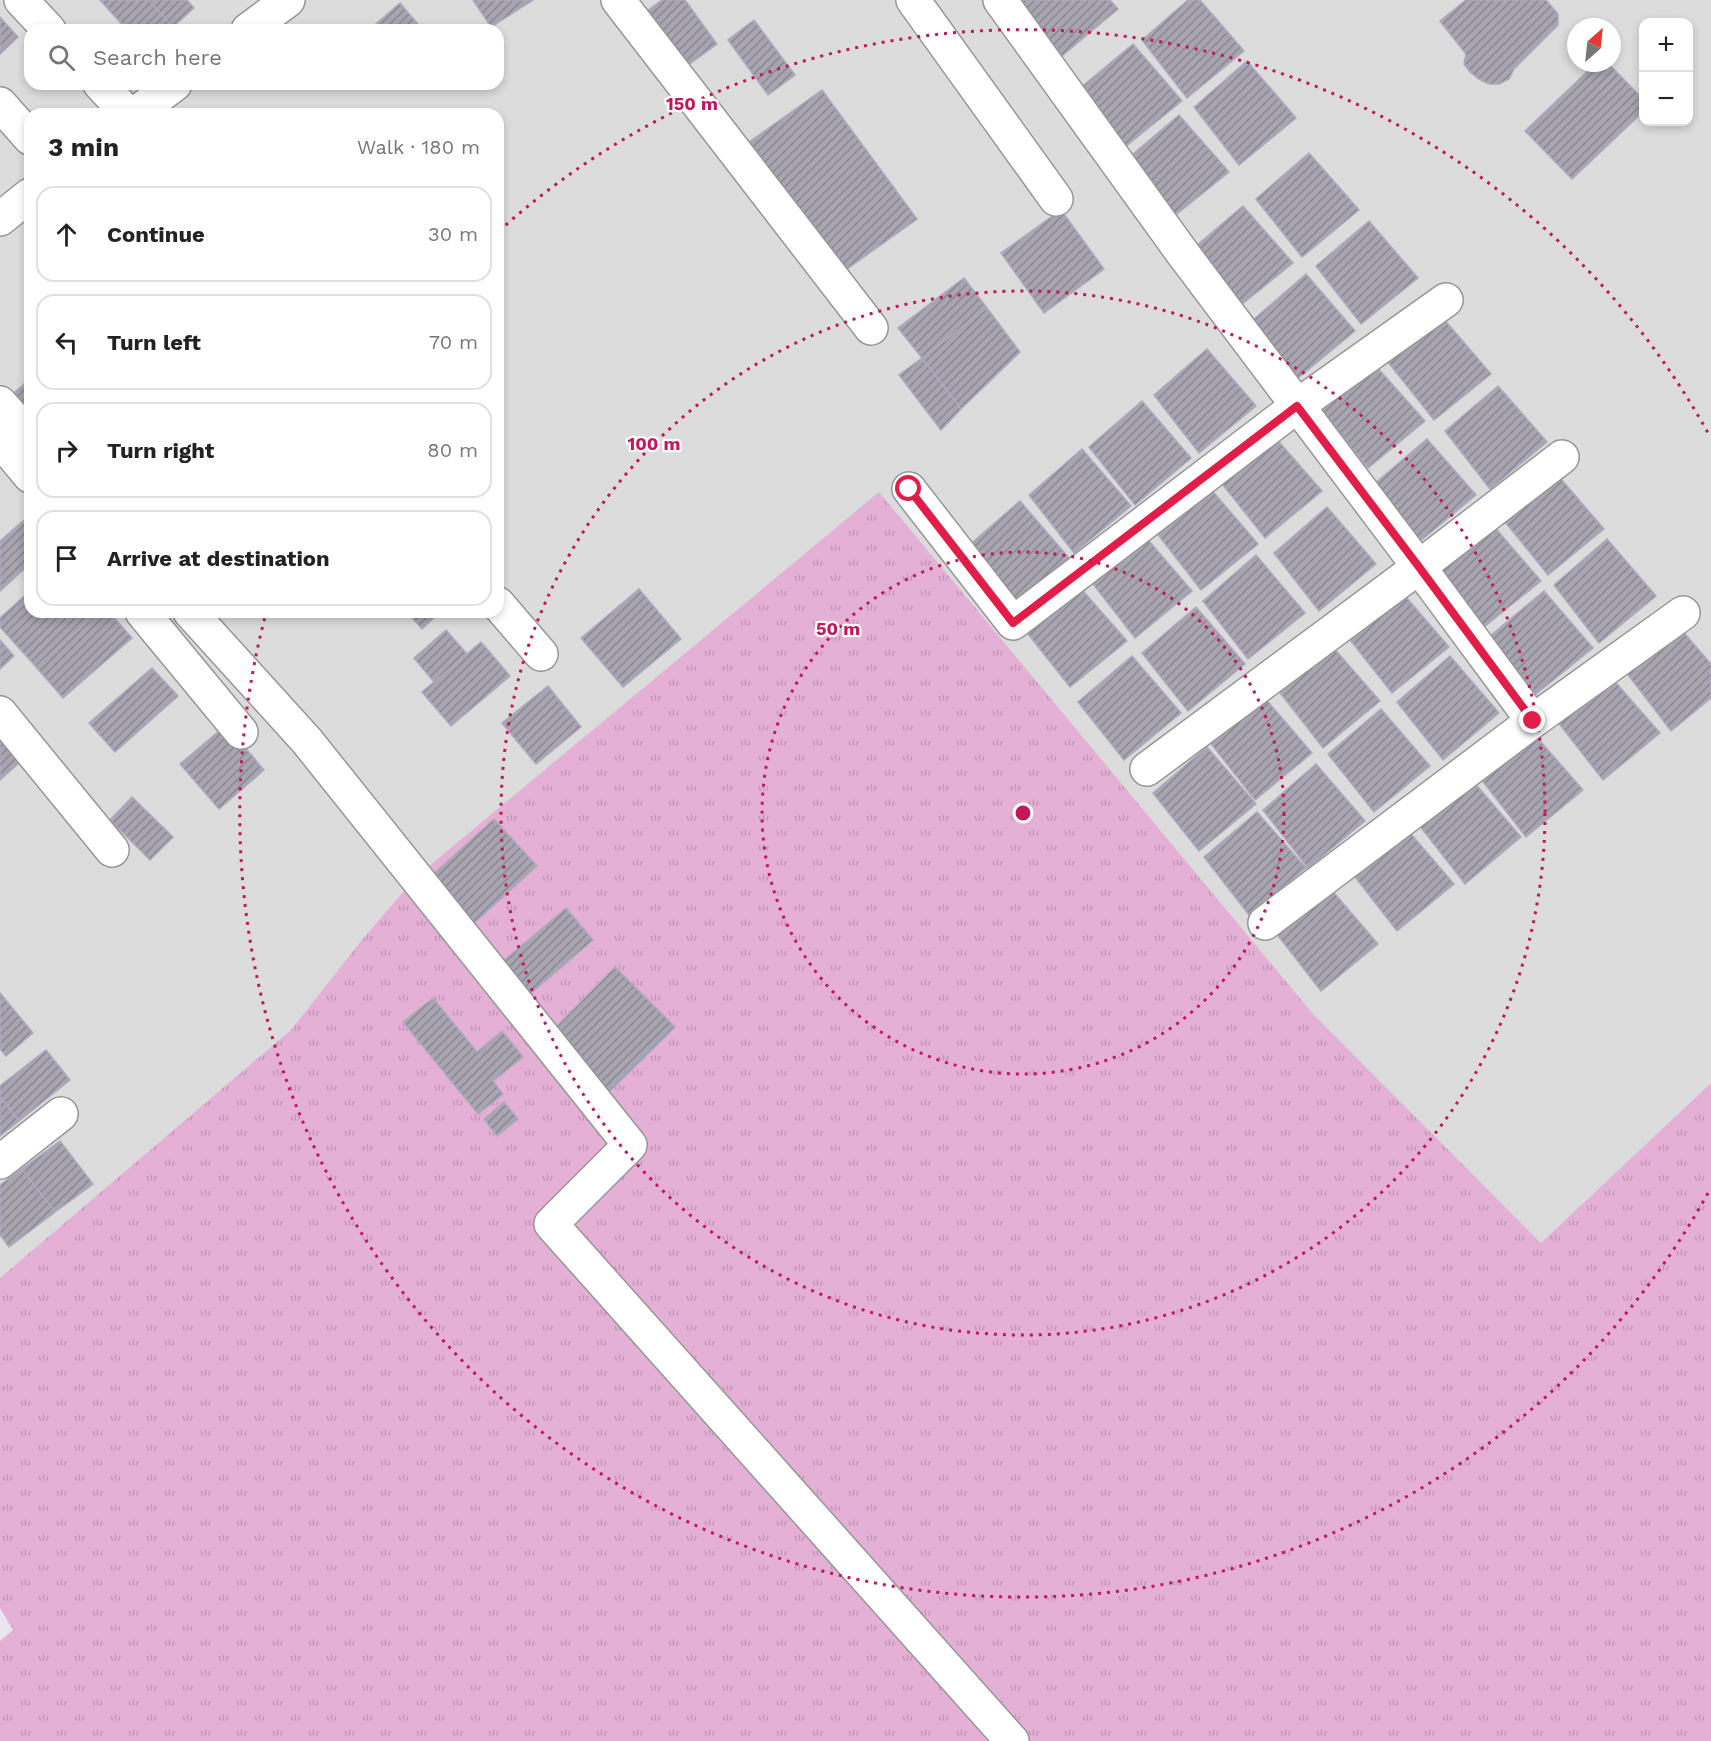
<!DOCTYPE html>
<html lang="en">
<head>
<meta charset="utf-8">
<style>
  body { margin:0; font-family:"Work Sans",sans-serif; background:#f6f6f6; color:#222 }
  .controls { position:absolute; right:18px; top:18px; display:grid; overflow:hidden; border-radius:12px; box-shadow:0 3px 9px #0003 }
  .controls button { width:54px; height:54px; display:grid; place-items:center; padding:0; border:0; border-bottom:2px solid #e0e0e0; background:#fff; color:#222; font:30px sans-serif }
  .compass { position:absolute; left:1567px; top:18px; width:54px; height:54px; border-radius:50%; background:#fff; box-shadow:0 3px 9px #0003; rotate:27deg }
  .stop { position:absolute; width:18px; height:18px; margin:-14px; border:4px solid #e11d48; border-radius:50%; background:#fff }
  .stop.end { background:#e11d48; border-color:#fff; box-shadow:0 2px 6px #0008 }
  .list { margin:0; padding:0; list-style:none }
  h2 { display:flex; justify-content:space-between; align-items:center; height:78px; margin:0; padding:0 24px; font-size:26px }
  h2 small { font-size:20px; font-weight:400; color:#767676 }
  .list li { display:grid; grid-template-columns:39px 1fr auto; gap:18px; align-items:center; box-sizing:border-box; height:96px; margin:0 12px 12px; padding:0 12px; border:2px solid #e0e0e0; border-radius:18px }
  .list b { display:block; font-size:22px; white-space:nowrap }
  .list em { font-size:20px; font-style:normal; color:#767676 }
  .icon { flex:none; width:33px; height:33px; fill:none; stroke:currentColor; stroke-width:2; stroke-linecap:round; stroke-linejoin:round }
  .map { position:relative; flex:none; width:1711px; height:1741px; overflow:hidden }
  .search { position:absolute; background:#fff; box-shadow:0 3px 9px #0003; left:24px; top:24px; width:480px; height:66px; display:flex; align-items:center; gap:15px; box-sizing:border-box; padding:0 21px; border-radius:18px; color:#767676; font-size:22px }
  .panel { position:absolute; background:#fff; box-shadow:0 3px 9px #0003; left:24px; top:108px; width:480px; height:510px; border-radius:18px }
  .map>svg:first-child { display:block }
</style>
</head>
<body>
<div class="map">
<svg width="1711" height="1741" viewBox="0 0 1711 1741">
  <defs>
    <pattern id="grass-tufts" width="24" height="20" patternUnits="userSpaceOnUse" patternTransform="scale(1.5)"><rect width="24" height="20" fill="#e4b0d5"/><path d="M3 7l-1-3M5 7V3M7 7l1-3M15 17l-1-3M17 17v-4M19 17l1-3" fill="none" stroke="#c397b6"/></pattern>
    <pattern id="building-hatch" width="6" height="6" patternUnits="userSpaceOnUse" patternTransform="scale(1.5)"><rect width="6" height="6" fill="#a8a5b1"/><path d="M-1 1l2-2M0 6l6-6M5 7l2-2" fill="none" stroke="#88868f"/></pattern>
  </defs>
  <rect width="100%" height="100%" fill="#eae6ee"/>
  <path fill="#dcdcdc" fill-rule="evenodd" d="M0 0H1711V1083L1541 1244 1313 1014 361 941 291 1030 0 1278ZM1644 22H1688V122H1644ZM1576 27H1612V63H1576ZM30 30H498V84H30ZM30 114H498V612H30Z"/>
  <path fill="url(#grass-tufts)" d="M879 492 1313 1014 1541 1243 1711 1083V1741H0V1641L13 1630 0 1608V1278L291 1030 361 941 416 877Z"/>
  <path fill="url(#building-hatch)" stroke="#aea9bf" stroke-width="1.5" d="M100 0H149L173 27 169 30H127Z
    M149 0H187L194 8 173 27Z
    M473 0H533L491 27Z
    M662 0H685L717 44 684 68 643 14Z
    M1017 0H1110L1118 9 1062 56Z
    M1188 0H1200L1244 51 1187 98 1142 40Z
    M1466 0H1546L1558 14V25L1514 69 1509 79 1499 84H1489L1479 79 1470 72 1464 64 1466 54 1440 21Z
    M400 3 423 30H369Z
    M0 17 18 37 0 54Z
    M754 20 795 75 768 95 728 40Z
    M1133 44 1182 101 1125 147 1079 89Z
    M1247 61 1296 118 1239 165 1194 107Z
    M1596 63H1608L1644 100V111L1572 179 1525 131Z
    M822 90 917 219 840 274 745 145Z
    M1179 115 1229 172 1172 218 1126 160Z
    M1309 153 1359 210 1302 257 1256 199Z
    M1243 206 1293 263 1236 309 1190 251Z
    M1061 210 1104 269 1044 313 1001 253Z
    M1369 221 1418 278 1361 324 1316 266Z
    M1306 274 1355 331 1298 378 1253 320Z
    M964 278 987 308 922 358 898 328Z
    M987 308 1020 352 961 409 922 358Z
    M1442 317 1491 374 1434 420 1388 362Z
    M1207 349 1256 406 1199 453 1154 395Z
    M922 358 961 409 941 430 899 375Z
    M1375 365 1425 421 1368 468 1322 410Z
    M30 379V419L8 398Z
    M1498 386 1547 442 1490 489 1445 431Z
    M1142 401 1191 458 1135 505 1089 447Z
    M1273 435 1322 491 1265 538 1219 480Z
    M1427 439 1476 495 1419 542 1374 484Z
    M1082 449 1131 506 1074 553 1029 495Z
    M1555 472 1604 529 1548 575 1502 518Z
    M1209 487 1258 544 1201 590 1156 532Z
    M1020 501 1069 558 1013 604 967 547Z
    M1327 507 1376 564 1319 611 1274 553Z
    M23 521 30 528V564L0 591V541Z
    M1491 523 1541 581 1484 627 1438 569Z
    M1143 534 1192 591 1135 638 1090 580Z
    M1607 539 1656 596 1599 643 1554 585Z
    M1256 555 1305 613 1248 659 1203 601Z
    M1077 584 1127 641 1070 687 1024 629Z
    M639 589 681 639 623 687 581 638Z
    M1400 590 1449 647 1392 693 1347 636Z
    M30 591V612H99L36 667 0 627V618Z
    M1544 591 1593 648 1536 694 1490 636Z
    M1196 607 1245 664 1188 711 1142 653Z
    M99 612H109L132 638 63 698 36 667Z
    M407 612H440L422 629Z
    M1679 627 1711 664V698L1671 731 1626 672Z
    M446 630 467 654 434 682 414 658Z
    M0 640 14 656 0 669Z
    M481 642 510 676 451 726 422 692Z
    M1331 645 1380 701 1323 748 1278 690Z
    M1132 656 1181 713 1124 760 1078 702Z
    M1450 656 1499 713 1443 760 1397 702Z
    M152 668 178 696 115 752 89 723Z
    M1610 676 1660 733 1603 780 1557 721Z
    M548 686 581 727 536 764 502 723Z
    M1263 696 1312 753 1255 800 1209 741Z
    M1381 709 1430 766 1374 812 1328 754Z
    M0 725 27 756 0 780Z
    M226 725 264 770 219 809 180 764Z
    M1534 734 1583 790 1526 837 1481 779Z
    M1207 747 1256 804 1199 851 1153 793Z
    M1316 764 1365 821 1308 868 1263 810Z
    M1472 780 1521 837 1465 884 1419 825Z
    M132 797 173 837 150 860 110 820Z
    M1257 812 1306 868 1249 915 1204 857Z
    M494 819 537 866 473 924 430 877Z
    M1405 827 1454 884 1397 931 1352 873Z
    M1329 887 1378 944 1321 991 1276 933Z
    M566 908 593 940 522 1001 494 969Z
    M615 967 675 1027 609 1092 550 1033Z
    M0 993 33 1033 6 1056 0 1049Z
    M433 998 477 1052 502 1031 523 1057 493 1081 503 1094 478 1114 403 1022Z
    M46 1050 70 1080 19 1121 0 1097V1086Z
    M0 1097 19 1121 0 1136Z
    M504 1102 518 1119 497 1136 484 1119Z
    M60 1141 93 1184 55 1212 22 1169Z
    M22 1169 55 1212 9 1247 0 1235V1185Z"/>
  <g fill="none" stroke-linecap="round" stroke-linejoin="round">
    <defs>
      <path id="minor" d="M21 0 49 30
        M618 0 871 328
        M913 0 1056 199
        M1000 0 1181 251 1419 567 1533 721
        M248 30 288 0
        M100 84 128 114
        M0 104 30 138
        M135 114 175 84
        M0 219 30 195
        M0 403 30 436
        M0 440 30 476
        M909 489 1013 623 1297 406 1446 300
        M498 604 541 654
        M142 612 241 732
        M190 612 307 741 630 1145 551 1224 1012 1741
        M0 713 112 850
        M1147 769 1419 567 1562 457
        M1265 923 1533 721 1683 613
        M0 1162 61 1114"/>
    </defs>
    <use href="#minor" stroke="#969696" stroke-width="36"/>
    <use href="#minor" stroke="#fff" stroke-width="33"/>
  </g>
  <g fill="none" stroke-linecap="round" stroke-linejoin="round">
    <path stroke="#e11d48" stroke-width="8" d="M909 489 1013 623 1297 406 1419 567 1533 721"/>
  </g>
  <g fill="none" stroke="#c2185b" stroke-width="3" stroke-dasharray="3 6">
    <circle cx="1023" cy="813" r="261"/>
    <circle cx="1023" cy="813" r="522"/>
    <path d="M1708 1193A783 783 0 0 1 265 617M499 231A783 783 0 0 1 1708 433"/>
  </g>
  <circle cx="1023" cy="813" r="9" fill="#c2185b" stroke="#fff" stroke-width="3"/>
  <g font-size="18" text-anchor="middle" font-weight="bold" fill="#c2185b" stroke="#fff" stroke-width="4.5" stroke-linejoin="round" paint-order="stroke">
    <text x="692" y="110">150 m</text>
    <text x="654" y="450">100 m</text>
    <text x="838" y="635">50 m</text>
  </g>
</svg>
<div class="controls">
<button>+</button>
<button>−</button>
</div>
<svg class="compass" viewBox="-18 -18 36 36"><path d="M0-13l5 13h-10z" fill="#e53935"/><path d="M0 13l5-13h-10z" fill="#767676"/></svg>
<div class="stop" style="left:909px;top:489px"></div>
<div class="stop end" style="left:1533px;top:721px"></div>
<div class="search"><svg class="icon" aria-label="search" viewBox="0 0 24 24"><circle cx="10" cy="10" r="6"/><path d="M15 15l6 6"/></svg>Search here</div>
<section class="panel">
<h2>3 min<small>Walk · 180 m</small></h2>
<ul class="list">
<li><svg class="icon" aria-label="ahead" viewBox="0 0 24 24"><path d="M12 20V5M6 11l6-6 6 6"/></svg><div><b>Continue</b></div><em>30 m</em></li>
<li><svg class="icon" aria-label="left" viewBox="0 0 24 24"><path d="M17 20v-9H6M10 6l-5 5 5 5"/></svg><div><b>Turn left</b></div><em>70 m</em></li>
<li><svg class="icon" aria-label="right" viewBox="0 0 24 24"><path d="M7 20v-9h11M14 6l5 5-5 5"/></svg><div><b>Turn right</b></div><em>80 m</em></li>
<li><svg class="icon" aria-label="arrive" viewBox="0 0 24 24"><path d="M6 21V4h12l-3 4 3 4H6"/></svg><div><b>Arrive at destination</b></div></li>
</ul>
</section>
</div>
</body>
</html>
